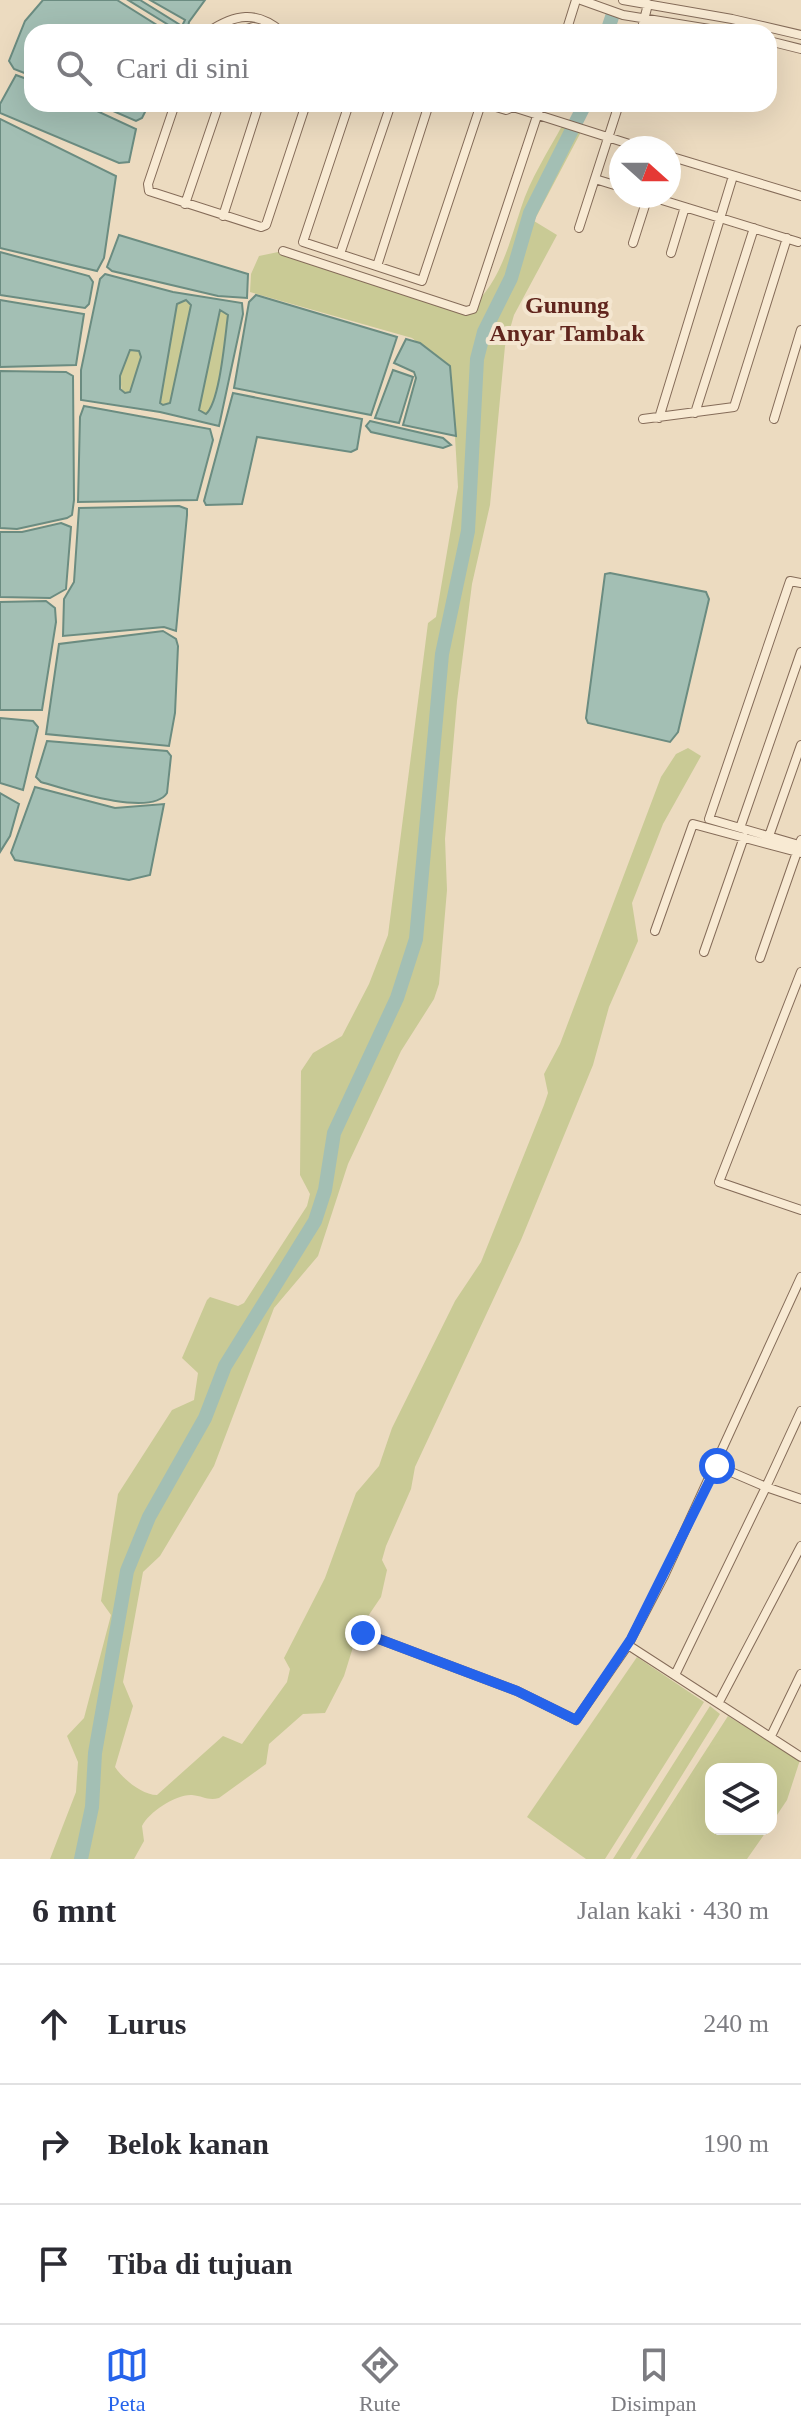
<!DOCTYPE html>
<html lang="id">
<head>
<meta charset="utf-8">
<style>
  body { margin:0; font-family:Georgia,serif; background:#f2f2f3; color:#2b2b33 }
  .controls { position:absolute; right:24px; bottom:24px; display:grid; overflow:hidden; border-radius:16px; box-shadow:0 8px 32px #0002 }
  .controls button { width:72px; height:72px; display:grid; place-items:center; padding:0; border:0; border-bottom:2px solid #e1e1e2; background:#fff; color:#2b2b33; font:40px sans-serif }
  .compass { position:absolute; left:609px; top:136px; width:72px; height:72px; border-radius:50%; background:#fff; box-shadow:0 8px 32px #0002; rotate:111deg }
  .stop { position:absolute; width:24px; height:24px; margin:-18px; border:6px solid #2563eb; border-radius:50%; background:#fff }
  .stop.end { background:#2563eb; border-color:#fff; box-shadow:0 2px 8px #0008 }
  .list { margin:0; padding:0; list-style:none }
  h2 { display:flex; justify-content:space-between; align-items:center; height:104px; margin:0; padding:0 32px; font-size:34px }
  h2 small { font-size:26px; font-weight:400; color:#7c7c81 }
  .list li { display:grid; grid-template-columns:52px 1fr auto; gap:24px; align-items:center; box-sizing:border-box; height:120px; padding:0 32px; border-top:2px solid #e1e1e2 }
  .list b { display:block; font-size:30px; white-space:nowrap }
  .list em { font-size:26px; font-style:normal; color:#7c7c81 }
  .icon { flex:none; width:44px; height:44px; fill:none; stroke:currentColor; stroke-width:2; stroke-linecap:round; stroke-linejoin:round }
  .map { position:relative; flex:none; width:801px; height:1859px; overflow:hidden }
  .search { position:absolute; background:#fff; box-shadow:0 8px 32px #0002; left:24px; right:24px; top:24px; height:88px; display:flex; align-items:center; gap:20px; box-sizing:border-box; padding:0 28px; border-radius:24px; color:#7c7c81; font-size:30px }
  .sheet { height:464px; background:#fff }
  nav { display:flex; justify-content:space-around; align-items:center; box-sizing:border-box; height:112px; border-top:2px solid #e1e1e2; background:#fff; font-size:22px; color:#7c7c81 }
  nav a { display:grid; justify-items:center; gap:4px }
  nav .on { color:#2563eb }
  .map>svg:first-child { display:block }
</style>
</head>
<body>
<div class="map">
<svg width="801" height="1859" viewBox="0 0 801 1859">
  <rect width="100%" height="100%" fill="#ecdbc0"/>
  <path fill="#c9ca95" d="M563 124 582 130 534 221 557 235 514 315 505 346 490 505 472 584 457 701 445 839 447 890 439 984 434 999 401 1051 348 1164 318 1256 274 1308 214 1466 160 1556 143 1572 123 1682 133 1706 115 1767C123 1779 142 1795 157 1795L223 1736 242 1744 287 1682 290 1669 284 1658 325 1578 356 1493 379 1466 392 1428 455 1301 481 1262 544 1105 548 1093 544 1074 560 1044 661 777 676 754 688 748 701 756 663 824 632 903 638 941 609 1007 593 1065 521 1240 415 1467 411 1489 386 1546 382 1560 387 1570 381 1597 358 1631 344 1676 325 1713 303 1714 269 1744 266 1764 219 1798C208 1801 203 1796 192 1795 176 1794 149 1812 142 1826L144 1841 134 1859H50L76 1792 78 1762 67 1736 84 1718 111 1615 101 1601 118 1494 172 1410 194 1400 198 1373 182 1358 207 1300 210 1297 238 1306 244 1303 307 1206 310 1194 300 1175 301 1071 313 1053 342 1036 369 984 388 935 428 623 436 617 458 487 451 370 412 338 250 292 251 274 259 256 283 251 466 311C499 288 509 244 521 208 530 179 549 150 563 124Z
    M182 299 191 305 170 404 163 405 160 403 177 304Z
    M220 310 228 315C225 336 220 402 206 414L199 410Z
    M130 350 139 351 141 357 130 392 122 393 120 376Z
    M637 1657 704 1702 605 1859H586L527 1817Z
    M710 1706 720 1714 630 1859H613Z
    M728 1716 800 1760 787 1800 771 1824V1769H711V1829H768L747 1859H636Z"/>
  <path fill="#a3bfb4" stroke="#6b8c81" stroke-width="2" fill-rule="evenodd" d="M43 0H117L168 32H32V76L14 69 9 61 25 21Z
    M128 0H140L182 26 185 20 150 0H205L189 22 187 32H180Z
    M16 75 32 81V104H82L136 129 129 162 119 163 0 113V104Z
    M97 104H149L142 118 136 121Z
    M0 119 116 176 104 258 97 271 0 248Z
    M119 235 248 274 247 298 218 296 112 271 107 267Z
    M0 252 89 276 93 282 89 304 85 308 0 295Z
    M105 274 173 292 242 303 243 314 219 426 160 412 81 400V370L100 279ZM186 300 191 305 170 403 163 405 160 403 177 304ZM220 310 228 315C225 336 220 402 206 414L199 410ZM130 350 139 351 141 357 130 392 125 393 120 389V376Z
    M256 295 397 337 371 415 234 388 249 302Z
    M0 300 84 314 76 365 0 367Z
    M406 339 420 343 450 366 456 436 403 425 416 378 414 372 394 363Z
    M393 370 413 377 399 423 375 418Z
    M0 371 66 372 73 376 74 500 72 515 67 518 17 529 0 528Z
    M233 393 362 419 357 449 351 452 257 437 242 504 206 505 204 501Z
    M84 406 210 429 213 440 197 500 78 502 80 417Z
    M370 421 443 438 451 445 443 448 371 432 366 426Z
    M179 506 187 509V515L176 631 164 627 63 636 64 599 74 582 79 508Z
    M61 523 71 527 66 589 50 598 0 597V532H22Z
    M610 573 706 592 709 599 678 732 670 742 588 723 586 718 605 574Z
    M46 601 55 608 56 622 42 710H0V602Z
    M163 631 176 639 178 646 175 713 169 746 46 734 59 644Z
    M0 718 33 721 38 727 23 790 0 783Z
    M47 741 167 751 171 756 167 793C151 818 65 789 41 782L36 777Z
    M35 787 115 808 164 804 150 875 129 880 15 860 11 853Z
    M0 793 19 804 10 836 0 852Z"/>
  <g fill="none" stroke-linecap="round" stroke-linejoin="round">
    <path stroke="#a3bfb4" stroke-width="14" d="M607 32 613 14
      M81 1859 92 1807 95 1753 127 1571 149 1517 205 1418 225 1366 315 1221 325 1190 334 1133 397 998 416 939 442 654 468 531 477 359 484 332 511 278 530 213 585 104"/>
    <defs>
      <path id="minor" d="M581 0 623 15 728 32
        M623 0 732 19 801 35
        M208 32C235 14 256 10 282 32
        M237 32 253 27 277 32
        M566 32 576 0
        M641 32 648 4
        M769 41 801 49
        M175 104 148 184 149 191 261 227 266 225 306 104
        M349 104 303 242 422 281 481 104
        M486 104 506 110 513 107 642 148
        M669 156 801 196
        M595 179 621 187
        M649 196 798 242
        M185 204 219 104
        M223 216 259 104
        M579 228 619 104
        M633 243 648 196
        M283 251 466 311 473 309 541 104
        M671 253 685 207
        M340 254 391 104
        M377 266 429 104
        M695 413 754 228
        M659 418 733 176
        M643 419 734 407 787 238
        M774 419 801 330
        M801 583 790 581 709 819 799 845 801 840
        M740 828 801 652
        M769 836 801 745
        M655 931 693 824 801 853
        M704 952 744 837
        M760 958 797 852
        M801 972 719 1182 801 1210
        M801 1411 766 1487 801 1499
        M363 1633 517 1691 576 1720 628 1645 664 1576 801 1277
        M628 1645 801 1757
        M675 1675 766 1487 717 1466
        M719 1702 801 1546
        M771 1736 801 1674"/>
    </defs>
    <use href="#minor" stroke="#856c59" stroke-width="10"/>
    <use href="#minor" stroke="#f8ead3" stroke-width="8"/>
  </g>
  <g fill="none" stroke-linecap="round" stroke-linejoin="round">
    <path stroke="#2563eb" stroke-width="10" d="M363 1633 517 1691 576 1720 631 1639 717 1466"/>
  </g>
  <g text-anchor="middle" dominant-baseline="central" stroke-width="8" stroke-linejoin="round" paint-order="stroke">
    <g font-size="24" font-weight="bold" fill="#61251d" stroke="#f4e6d0">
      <text x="567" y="305">Gunung<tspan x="567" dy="28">Anyar Tambak</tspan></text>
    </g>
  </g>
</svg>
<div class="controls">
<button><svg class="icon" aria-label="layers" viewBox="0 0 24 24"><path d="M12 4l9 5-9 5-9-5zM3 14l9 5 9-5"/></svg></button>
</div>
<svg class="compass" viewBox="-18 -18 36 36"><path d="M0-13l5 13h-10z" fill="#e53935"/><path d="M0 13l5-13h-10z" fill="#7c7c81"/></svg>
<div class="stop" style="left:717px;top:1466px"></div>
<div class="stop end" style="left:363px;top:1633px"></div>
<div class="search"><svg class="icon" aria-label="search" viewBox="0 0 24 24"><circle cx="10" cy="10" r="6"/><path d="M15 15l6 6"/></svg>Cari di sini</div>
</div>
<section class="sheet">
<h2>6 mnt<small>Jalan kaki · 430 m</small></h2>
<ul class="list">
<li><svg class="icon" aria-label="ahead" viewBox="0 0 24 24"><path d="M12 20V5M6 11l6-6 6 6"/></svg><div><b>Lurus</b></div><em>240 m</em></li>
<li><svg class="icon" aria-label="right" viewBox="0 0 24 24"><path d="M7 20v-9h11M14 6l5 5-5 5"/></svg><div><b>Belok kanan</b></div><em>190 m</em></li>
<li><svg class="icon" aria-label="arrive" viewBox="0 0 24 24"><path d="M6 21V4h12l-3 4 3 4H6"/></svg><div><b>Tiba di tujuan</b></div></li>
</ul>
</section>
<nav>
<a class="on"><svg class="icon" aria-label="map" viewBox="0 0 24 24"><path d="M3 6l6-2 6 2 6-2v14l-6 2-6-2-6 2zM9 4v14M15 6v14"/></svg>Peta</a>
<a><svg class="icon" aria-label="directions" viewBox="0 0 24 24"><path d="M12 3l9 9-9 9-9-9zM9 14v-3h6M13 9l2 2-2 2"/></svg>Rute</a>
<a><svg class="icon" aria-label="saved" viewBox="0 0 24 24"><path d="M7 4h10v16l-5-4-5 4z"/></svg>Disimpan</a>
</nav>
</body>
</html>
